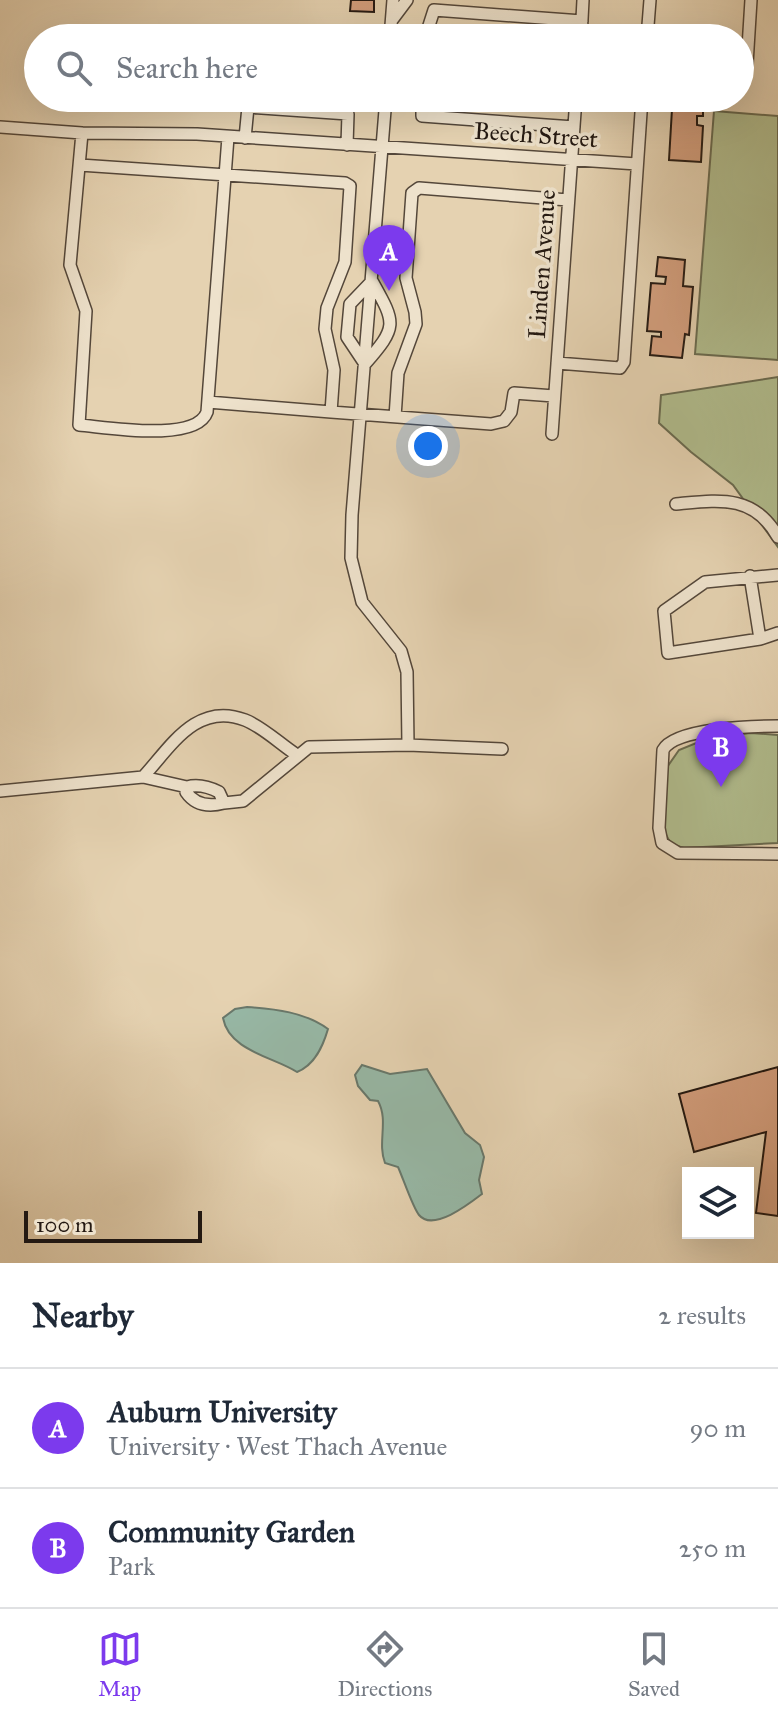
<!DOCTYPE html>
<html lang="en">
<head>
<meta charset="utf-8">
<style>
  body { margin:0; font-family:"IM FELL Great Primer",serif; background:#f2f2f3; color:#1f2937 }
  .controls { position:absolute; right:24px; bottom:24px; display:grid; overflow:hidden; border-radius:0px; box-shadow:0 8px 32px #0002 }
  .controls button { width:72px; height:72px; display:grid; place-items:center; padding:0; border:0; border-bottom:2px solid #e0e1e3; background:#fff; color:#1f2937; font:40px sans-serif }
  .scale { position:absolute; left:24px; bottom:20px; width:178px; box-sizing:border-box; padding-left:8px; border:4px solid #241912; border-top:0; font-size:22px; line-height:28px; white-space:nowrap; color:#241912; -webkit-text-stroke:6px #eee2cc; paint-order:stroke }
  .you { position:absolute; left:428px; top:446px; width:28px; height:28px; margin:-20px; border:6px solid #fff; border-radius:50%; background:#1a73e8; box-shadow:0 0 0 12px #1a73e833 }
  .badge { display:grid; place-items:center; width:52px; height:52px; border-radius:50%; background:#7c3aed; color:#fff; font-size:26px; font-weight:700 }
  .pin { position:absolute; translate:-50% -66px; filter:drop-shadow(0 2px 4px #0008) }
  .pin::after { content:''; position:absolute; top:42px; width:28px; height:24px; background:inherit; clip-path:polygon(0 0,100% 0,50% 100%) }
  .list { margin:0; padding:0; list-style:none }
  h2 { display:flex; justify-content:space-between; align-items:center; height:104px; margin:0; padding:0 32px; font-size:34px }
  h2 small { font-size:26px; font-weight:400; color:#747a83 }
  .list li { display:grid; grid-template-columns:52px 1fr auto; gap:24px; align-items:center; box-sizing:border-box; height:120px; padding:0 32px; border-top:2px solid #e0e1e3 }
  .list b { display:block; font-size:30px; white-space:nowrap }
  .list p { margin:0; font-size:26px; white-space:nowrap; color:#747a83 }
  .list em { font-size:26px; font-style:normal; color:#747a83 }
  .icon { flex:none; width:44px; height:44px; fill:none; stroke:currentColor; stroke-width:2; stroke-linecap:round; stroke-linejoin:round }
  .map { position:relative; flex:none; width:778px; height:1263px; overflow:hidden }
  .search { position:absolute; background:#fff; box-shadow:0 8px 32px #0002; left:24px; right:24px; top:24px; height:88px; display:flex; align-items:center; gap:20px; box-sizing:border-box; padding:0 28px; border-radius:44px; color:#747a83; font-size:30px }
  .sheet { height:344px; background:#fff }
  nav { display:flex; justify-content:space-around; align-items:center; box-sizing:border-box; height:112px; border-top:2px solid #e0e1e3; background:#fff; font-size:22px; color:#747a83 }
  nav a { display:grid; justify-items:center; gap:4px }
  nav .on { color:#7c3aed }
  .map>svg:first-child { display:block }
</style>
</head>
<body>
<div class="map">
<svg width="778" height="1263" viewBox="0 0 778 1263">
  <rect width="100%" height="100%" fill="#e5d2b1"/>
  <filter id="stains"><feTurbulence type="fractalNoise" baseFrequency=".0025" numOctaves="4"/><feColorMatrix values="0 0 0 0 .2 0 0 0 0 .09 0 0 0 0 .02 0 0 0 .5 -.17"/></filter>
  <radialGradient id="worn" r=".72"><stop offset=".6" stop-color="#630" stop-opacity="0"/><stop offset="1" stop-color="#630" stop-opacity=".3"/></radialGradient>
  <path fill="#b1bd8e" stroke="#6a6b50" stroke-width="2" d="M714 111 778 116V360L695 354Z
    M778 377V547L733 485 691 452 659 423 661 395Z
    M751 733 778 735V843L684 848 671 844 664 831 663 773 679 750 711 737Z"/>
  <path fill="#97b8a6" stroke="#69786b" stroke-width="2" d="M247 1007C275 1009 305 1012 328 1029 323 1046 315 1065 297 1072 274 1057 229 1051 223 1018L235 1009Z
    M362 1065 390 1074 427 1069 465 1133 480 1145 484 1157 479 1180 482 1194C469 1204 433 1232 419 1215 413 1208 403 1178 398 1167L385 1163C377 1142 389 1121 378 1101L370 1100 358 1086 355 1075Z"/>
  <path fill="#d49f7e" stroke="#241912" stroke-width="2" d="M351 0H374V12L350 11Z
    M672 109 703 111V116H697V125L703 126 701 162 669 160Z
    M658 257 685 260 683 286 693 287 689 335 685 334 682 358 650 355 652 336 661 337V332L647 331 651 283 665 284 666 277 656 276Z
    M778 1067V1216L756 1213 766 1132 694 1152 679 1094Z"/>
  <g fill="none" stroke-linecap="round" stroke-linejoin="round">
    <defs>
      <path id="minor" d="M392 20 407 0
        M390 38 393 0
        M425 38 434 10 582 21
        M581 38 583 0
        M647 38 650 0
        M740 63 747 64 751 0
        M386 98 352 515 351 558 362 602 401 651 407 672 408 745
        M422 98V116L574 127
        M0 127 82 133 197 134 637 164
        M82 133 70 265 86 311 79 425C106 427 196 443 207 412L228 137
        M245 138 248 107 348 114 347 145
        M80 165 345 183 350 186 345 262 327 308 325 329 334 370 331 412 491 424 504 421 511 412 514 393 554 396
        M372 281C396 324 398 326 365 364L347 337 350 304Z
        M557 363 620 368 624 362 642 98
        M208 402 331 412
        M395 417 398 373 416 324 415 312 406 278 412 193 419 188 568 200
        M552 434 576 98
        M676 504C719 500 754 494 778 537
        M750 576 760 639 668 653 664 611 705 582 778 575
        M760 639 778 633
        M778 726C753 726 675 728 663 750L659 828 662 843 678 853 778 854
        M143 777C170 748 196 701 245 720 263 727 280 744 297 755
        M0 791 143 777 187 787C198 784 209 787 219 792L224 803C209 807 195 805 186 792L187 787
        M224 803 243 801 309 747 408 745 502 749"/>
    </defs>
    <use href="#minor" stroke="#54473a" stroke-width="14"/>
    <use href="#minor" stroke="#eee2cc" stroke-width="11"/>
  </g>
  <g text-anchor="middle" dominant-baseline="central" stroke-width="7" stroke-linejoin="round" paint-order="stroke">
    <g font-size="24" fill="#241912" stroke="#eee2cc">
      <text transform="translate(536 135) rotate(4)">Beech Street</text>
      <text transform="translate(542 264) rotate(-86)">Linden Avenue</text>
    </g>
  </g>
  <rect width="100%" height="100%" filter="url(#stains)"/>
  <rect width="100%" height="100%" fill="url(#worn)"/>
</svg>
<div class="controls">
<button><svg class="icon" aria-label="layers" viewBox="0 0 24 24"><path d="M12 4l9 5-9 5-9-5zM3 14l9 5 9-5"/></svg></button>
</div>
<div class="scale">100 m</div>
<div class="you"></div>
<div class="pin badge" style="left:389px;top:291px">A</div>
<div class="pin badge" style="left:721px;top:787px">B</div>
<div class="search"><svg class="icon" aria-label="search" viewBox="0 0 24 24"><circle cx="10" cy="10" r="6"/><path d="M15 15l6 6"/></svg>Search here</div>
</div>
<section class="sheet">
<h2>Nearby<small>2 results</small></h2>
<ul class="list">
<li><span class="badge">A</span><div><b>Auburn University</b><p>University · West Thach Avenue</p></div><em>90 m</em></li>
<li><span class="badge">B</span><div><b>Community Garden</b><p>Park</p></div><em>250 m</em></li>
</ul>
</section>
<nav>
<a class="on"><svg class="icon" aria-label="map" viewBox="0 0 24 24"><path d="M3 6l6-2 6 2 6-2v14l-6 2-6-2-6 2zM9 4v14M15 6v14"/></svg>Map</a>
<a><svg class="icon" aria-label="directions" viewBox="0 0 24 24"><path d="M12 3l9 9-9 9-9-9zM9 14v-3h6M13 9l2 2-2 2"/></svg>Directions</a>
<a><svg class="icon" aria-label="saved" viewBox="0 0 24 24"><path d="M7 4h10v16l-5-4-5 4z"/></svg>Saved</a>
</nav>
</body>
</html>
